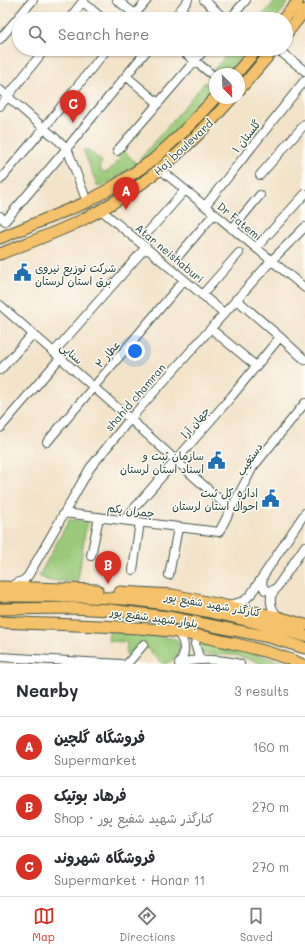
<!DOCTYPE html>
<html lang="en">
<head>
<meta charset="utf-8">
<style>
  body { margin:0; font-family:Mali,"Playpen Sans Arabic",sans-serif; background:#f2f2f3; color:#2b2b33 }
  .compass { position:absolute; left:209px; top:68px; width:36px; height:36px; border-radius:50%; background:#fff; box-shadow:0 1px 3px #0004; rotate:156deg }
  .you { position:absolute; left:135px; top:351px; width:14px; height:14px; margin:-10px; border:3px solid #fff; border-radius:50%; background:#1a73e8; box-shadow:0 0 0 6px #1a73e833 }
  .badge { display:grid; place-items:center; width:26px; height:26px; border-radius:50%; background:#d93025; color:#fff; font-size:13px; font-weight:700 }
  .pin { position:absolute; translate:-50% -33px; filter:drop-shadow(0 1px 2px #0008) }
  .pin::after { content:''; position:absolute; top:21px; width:14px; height:12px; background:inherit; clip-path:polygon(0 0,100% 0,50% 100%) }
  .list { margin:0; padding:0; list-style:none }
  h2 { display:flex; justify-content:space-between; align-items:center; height:52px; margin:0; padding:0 16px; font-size:17px }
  h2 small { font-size:13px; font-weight:400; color:#7c7c81 }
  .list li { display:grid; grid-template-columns:26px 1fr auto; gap:12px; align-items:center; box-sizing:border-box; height:60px; padding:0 16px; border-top:1px solid #e1e1e2 }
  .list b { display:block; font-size:15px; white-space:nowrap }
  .list p { margin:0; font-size:13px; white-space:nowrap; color:#7c7c81 }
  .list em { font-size:13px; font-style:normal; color:#7c7c81 }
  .icon { flex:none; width:22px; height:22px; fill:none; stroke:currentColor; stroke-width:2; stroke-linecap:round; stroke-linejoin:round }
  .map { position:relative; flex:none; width:305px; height:664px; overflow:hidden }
  .search { position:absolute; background:#fff; box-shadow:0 1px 3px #0004; left:12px; right:12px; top:12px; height:44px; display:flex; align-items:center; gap:10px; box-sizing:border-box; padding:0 14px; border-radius:22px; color:#7c7c81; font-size:15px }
  .sheet { height:232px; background:#fff }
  nav { display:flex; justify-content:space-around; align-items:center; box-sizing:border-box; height:56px; border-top:1px solid #e1e1e2; background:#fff; font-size:11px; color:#7c7c81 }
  nav a { display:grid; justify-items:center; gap:2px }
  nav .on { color:#d93025 }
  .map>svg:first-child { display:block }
</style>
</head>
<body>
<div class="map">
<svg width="305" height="664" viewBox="0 0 305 664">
  <rect width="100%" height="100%" fill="#fdfcf7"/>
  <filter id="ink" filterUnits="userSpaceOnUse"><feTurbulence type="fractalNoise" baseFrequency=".025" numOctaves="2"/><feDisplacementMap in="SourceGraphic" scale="8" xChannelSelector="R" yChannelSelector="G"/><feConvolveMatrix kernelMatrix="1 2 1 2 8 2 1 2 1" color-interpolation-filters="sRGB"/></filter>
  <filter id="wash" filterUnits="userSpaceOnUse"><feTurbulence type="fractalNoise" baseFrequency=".012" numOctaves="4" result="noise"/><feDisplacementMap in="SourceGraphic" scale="16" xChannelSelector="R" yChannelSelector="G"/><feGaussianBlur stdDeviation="0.9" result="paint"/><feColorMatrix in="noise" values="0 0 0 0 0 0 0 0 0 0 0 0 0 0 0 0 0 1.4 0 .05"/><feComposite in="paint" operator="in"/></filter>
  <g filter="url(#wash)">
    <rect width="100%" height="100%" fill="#f3e3c9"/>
    <path fill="#9aca79" stroke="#5c8456" d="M276 0H288L283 10 275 19H259Z
      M232 49H248L227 74H217L213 70Z
      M205 82 213 89C191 116 168 140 141 163L139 160Z
      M122 149 137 164 103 186 98 187 84 152V150H88L102 162 100 166 101 170 103 172H108L120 159 117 155Z
      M69 520 88 521 85 532 78 581H49L39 576Z
      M109 630 146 634 176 639 179 642C181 654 174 662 163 664L147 649V647L130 656 126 654 127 642 108 641Z
      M200 640 269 658 288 664H260L255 661 235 655 200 654 197 645Z"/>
  </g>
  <g filter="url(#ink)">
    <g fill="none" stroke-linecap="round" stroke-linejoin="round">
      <defs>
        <path id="minor" d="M117 0 141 19
          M204 0 225 19
          M83 2 103 19
          M69 19 84 0
          M131 19 147 0
          M173 19 188 0
          M230 19 246 0
          M0 39 33 0
          M180 49 215 77
          M277 49 305 71
          M126 76 158 103
          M0 90 67 148 87 202
          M0 106 45 49
          M117 151 205 49
          M161 170 305 288
          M260 175 305 124
          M0 180 44 128 107 49
          M205 206 305 80
          M101 210 224 313
          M0 216 5 221 67 148 148 49
          M232 229 260 195
          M149 231 185 190
          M256 248 305 194
          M180 254 214 214
          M202 295 239 253
          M236 299 280 337 305 360
          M0 305 130 419 231 510
          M216 333 256 366
          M54 352 146 247
          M0 370 33 334
          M0 428 60 358
          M47 442 184 280
          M64 513 219 532 253 467 305 403
          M124 520 231 397 280 337
          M91 556 99 517
          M133 570 140 522
          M169 575 178 528
          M263 577 262 584 265 590 270 591 276 589
          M11 586 24 580 28 576 90 468 130 419 271 261 305 227
          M229 605 244 601 251 594 305 513
          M278 617C272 609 270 605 271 596L305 546
          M177 632C186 642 186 652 180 663
          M197 635 195 644 200 660
          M0 657 121 664
          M127 664 144 644
          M179 664C194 658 225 659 240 664"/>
        <path id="major" d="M283 19 297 3 298 0
          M286 34 305 10
          M236 74 257 49
          M239 90 274 49
          M0 238 87 202 116 185 153 160 182 133 215 98
          M0 254C27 243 56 233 82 220 141 191 189 148 232 98
          M0 587 97 590
          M120 592 173 595 278 617 305 625
          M0 596C36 596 73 596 109 598 176 602 241 617 305 636
          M0 609 71 608 110 610 168 617 269 637 305 648
          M0 622C57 625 114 625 171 631 191 634 211 638 231 643 255 648 278 654 301 664"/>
      </defs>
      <use href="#minor" stroke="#3f564a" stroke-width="10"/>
      <use href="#major" stroke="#3f564a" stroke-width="13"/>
      <use href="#minor" stroke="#fff" stroke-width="8"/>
      <use href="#major" stroke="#f5c16b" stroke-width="11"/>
    </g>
  </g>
  <defs>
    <symbol id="civic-bare" viewBox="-9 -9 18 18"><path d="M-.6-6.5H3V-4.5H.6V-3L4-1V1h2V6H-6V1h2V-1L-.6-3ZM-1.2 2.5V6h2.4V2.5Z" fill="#1f6fb2" stroke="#fdfcf7" stroke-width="2.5" paint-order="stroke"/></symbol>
  </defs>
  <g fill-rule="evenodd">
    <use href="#civic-bare" x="10" y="260" width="25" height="25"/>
    <use href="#civic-bare" x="204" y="448" width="25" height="25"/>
    <use href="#civic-bare" x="258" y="486" width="25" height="25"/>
  </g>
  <g text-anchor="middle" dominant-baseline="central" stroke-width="3" stroke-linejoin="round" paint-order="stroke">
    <g font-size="11" fill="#1f3d34" stroke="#fdfcf7">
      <text transform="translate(246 136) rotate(-52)">گلستان ۱</text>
      <text transform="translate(183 147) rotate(-43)">Haj boulevard</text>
      <text transform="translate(240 221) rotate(39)">Dr Fatemi</text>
      <text transform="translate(170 253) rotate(40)">Atar neishaburi</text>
      <text transform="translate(72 353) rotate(41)">سنایی</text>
      <text transform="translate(107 354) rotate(-50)">عطار ۲</text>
      <text transform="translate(135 397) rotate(-49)">shahid chamran</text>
      <text transform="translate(195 422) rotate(-49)">جهان آرا</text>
      <text transform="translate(249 459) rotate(-56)">دستغیب</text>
      <text transform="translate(131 510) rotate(7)">چمران یکم</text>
      <text transform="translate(213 604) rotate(10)">کنارگذر شهید شفیع پور</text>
      <text transform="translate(154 617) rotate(8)">بلوار شهید شفیع پور</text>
    </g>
    <g font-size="11" fill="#1f3d34" stroke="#fdfcf7" text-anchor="end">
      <text x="35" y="267" text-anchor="start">شرکت توزیع نیروی<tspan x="35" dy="13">برق استان لرستان</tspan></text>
      <text x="204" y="455">سازمان ثبت و<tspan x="204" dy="13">اسناد استان لرستان</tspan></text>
      <text x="258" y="492">اداره کل ثبت<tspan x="258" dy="13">احوال استان لرستان</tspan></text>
    </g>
  </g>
</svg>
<svg class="compass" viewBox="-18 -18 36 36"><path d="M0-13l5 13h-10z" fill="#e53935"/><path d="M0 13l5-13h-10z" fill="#7c7c81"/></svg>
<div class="you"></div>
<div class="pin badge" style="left:126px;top:210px">A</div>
<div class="pin badge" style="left:108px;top:584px">B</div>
<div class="pin badge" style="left:73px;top:123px">C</div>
<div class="search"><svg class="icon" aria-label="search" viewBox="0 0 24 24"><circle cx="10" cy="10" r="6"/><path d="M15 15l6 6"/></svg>Search here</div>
</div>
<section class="sheet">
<h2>Nearby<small>3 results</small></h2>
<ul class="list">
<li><span class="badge">A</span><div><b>فروشگاه گلچین</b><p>Supermarket</p></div><em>160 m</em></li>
<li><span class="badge">B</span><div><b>فرهاد بوتیک</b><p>Shop · کنارگذر شهید شفیع پور</p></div><em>270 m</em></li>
<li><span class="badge">C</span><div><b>فروشگاه شهروند</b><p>Supermarket · Honar 11</p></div><em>270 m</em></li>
</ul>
</section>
<nav>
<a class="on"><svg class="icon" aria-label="map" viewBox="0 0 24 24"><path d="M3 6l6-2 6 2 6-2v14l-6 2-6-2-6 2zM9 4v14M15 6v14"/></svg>Map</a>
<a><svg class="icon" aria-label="directions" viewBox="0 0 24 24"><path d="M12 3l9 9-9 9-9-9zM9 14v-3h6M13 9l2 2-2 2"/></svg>Directions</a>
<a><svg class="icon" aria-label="saved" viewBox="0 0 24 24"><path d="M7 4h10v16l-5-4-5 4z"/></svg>Saved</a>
</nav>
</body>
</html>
